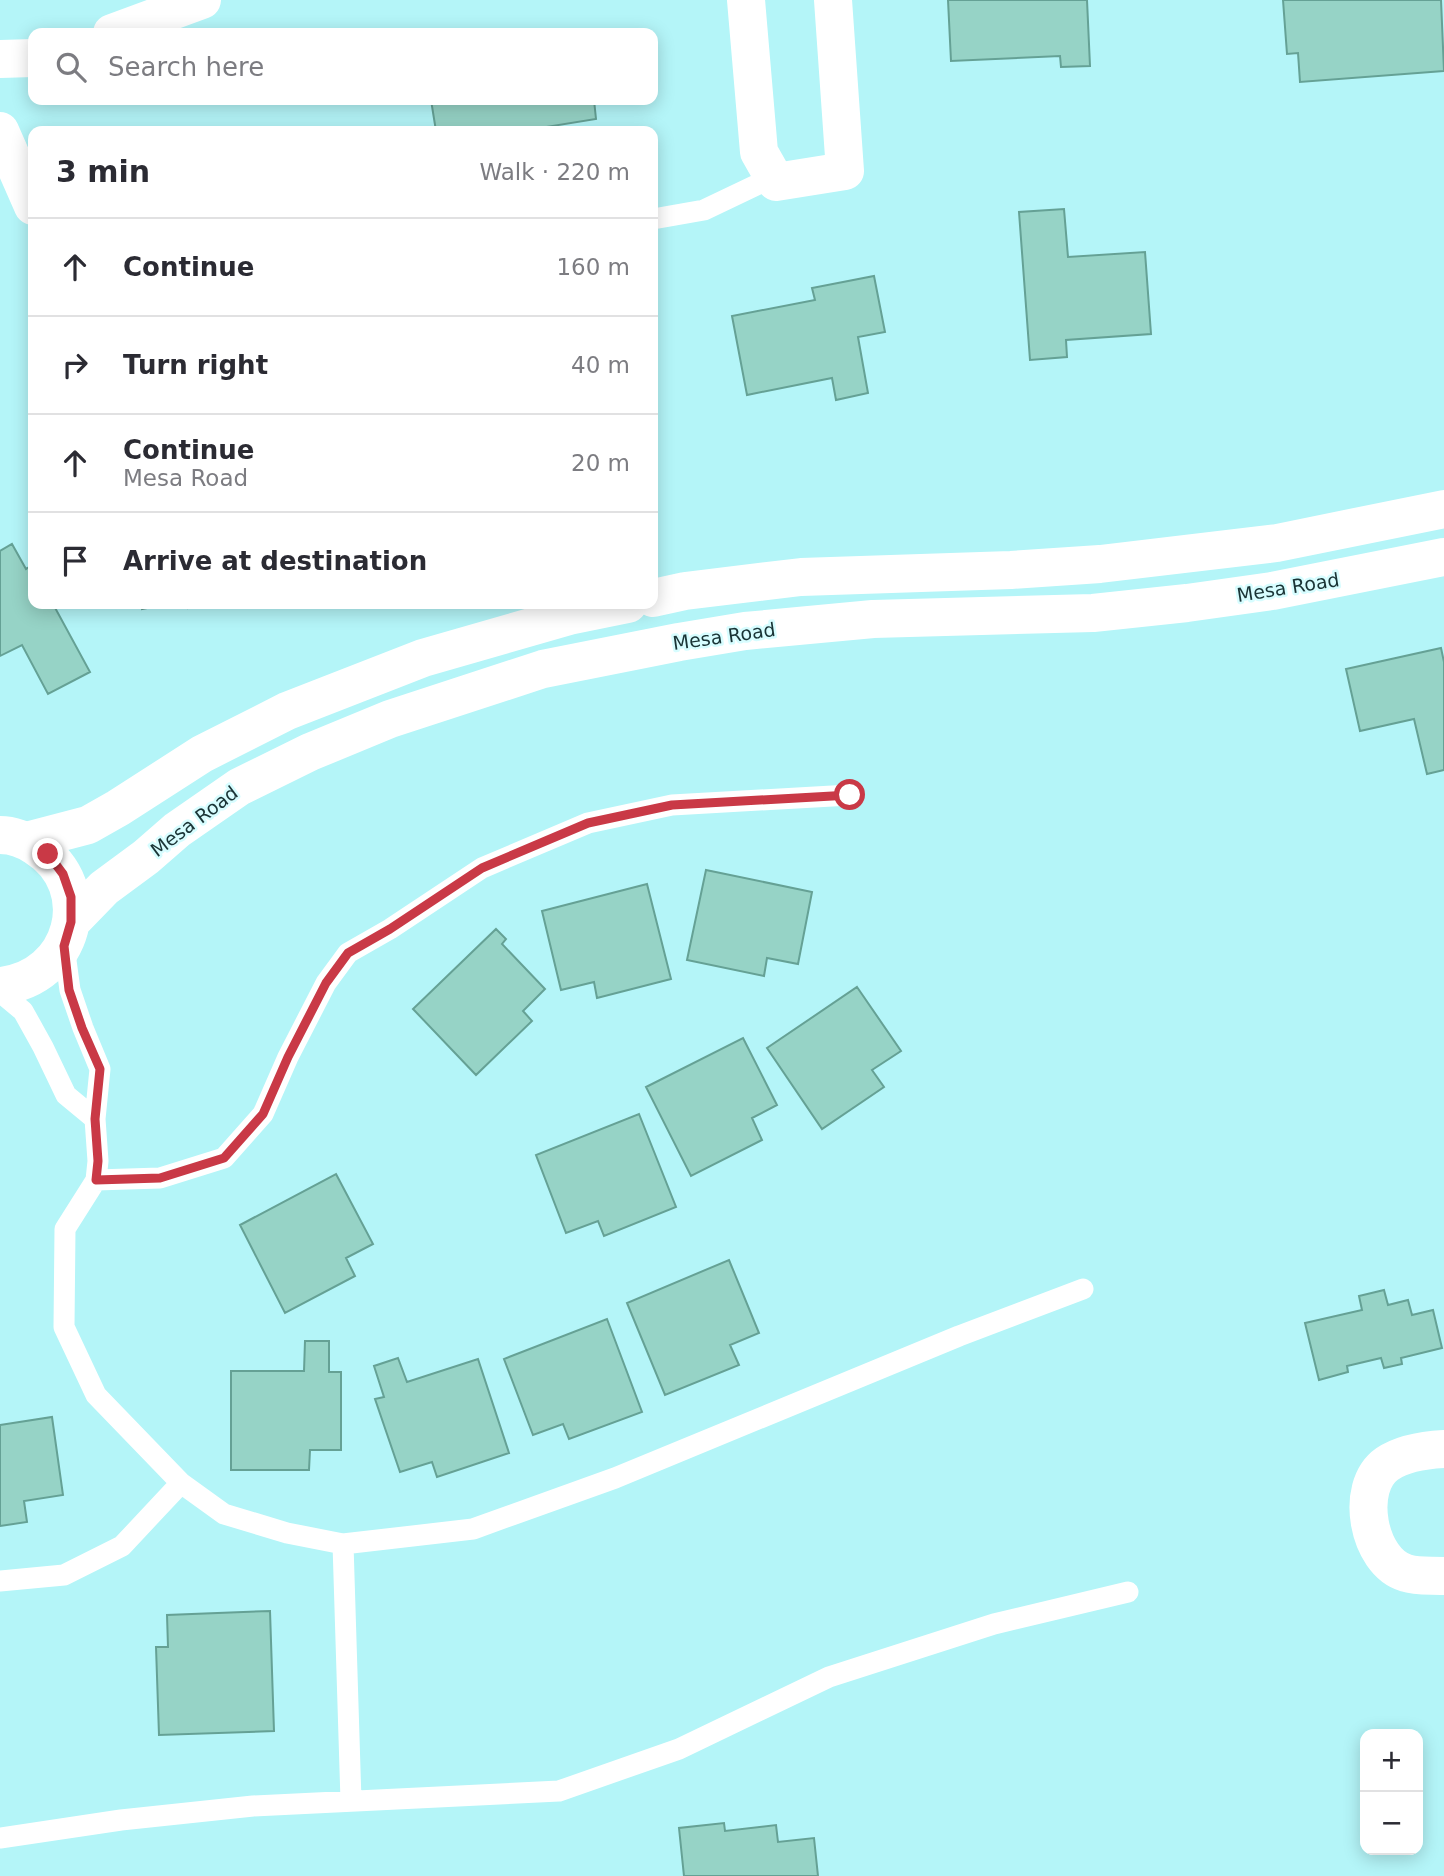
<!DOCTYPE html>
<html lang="en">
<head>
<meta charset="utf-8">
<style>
  body { margin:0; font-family:"DejaVu Sans",sans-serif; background:#f7f7f7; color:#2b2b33 }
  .controls { position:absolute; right:21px; bottom:21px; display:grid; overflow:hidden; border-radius:14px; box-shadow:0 4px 18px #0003 }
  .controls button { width:63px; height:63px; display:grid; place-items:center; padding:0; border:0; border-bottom:2px solid #e1e1e2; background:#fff; color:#2b2b33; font:35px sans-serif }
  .stop { position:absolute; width:21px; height:21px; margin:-16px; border:5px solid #c93946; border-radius:50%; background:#fff }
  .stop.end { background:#c93946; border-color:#fff; box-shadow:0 2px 7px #0008 }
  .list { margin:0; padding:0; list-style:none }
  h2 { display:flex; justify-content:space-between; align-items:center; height:91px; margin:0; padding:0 28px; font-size:30px }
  h2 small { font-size:23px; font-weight:400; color:#7c7c81 }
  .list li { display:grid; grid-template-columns:46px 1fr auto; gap:21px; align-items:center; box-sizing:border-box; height:98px; padding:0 28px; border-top:2px solid #e1e1e2 }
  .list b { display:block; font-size:26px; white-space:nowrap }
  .list p { margin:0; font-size:23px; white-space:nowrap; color:#7c7c81 }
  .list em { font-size:23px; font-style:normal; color:#7c7c81 }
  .icon { flex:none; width:38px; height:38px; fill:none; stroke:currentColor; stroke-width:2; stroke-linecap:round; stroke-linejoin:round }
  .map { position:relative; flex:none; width:1444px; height:1876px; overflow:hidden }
  .search { position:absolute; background:#fff; box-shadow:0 4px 18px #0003; left:28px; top:28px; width:630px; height:77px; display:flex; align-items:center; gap:18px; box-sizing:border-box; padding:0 24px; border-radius:14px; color:#7c7c81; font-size:26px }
  .panel { position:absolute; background:#fff; box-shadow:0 4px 18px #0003; left:28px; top:126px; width:630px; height:483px; border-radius:14px }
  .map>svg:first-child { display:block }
</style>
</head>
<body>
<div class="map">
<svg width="1444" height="1876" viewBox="0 0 1444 1876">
  <rect width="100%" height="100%" fill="#b4f5f8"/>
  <path fill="#96d3c6" stroke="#65a195" stroke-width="2" d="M948 0H1087L1090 66 1061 67 1060 56 951 61Z
    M1283 0H1441L1444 71 1300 82 1298 53 1287 54Z
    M431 100H594L596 119 546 127 547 131H436Z
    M1064 209 1068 257 1145 252 1151 334 1066 340 1067 357 1030 360 1019 212Z
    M874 276 885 332 858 337 868 393 836 400 832 378 747 395 732 316 815 300 812 288Z
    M12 544 26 569 32 565 33 567V604H53L90 672 48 694 22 645 0 656V551Z
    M141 604H167L142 609Z
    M187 604H209L188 608Z
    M1441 648 1444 662V770L1427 774 1414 719 1360 731 1346 669Z
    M706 870 812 892 798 964 767 958 764 976 687 960Z
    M647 884 671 979 597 998 594 982 561 990 542 911Z
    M496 929 506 939 502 944 545 989 523 1011 532 1021 476 1075 413 1009Z
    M857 987 901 1051 872 1070 884 1087 822 1129 767 1048Z
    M743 1038 777 1105 752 1118 762 1140 691 1176 646 1087Z
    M639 1114 676 1207 604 1236 598 1221 566 1233 536 1155Z
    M336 1174 373 1244 346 1258 355 1276 285 1313 240 1225Z
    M729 1260 759 1333 730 1345 739 1365 665 1395 627 1303Z
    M1384 1290 1388 1305 1408 1300 1412 1315 1433 1310 1442 1348 1401 1358 1402 1364 1384 1368 1381 1358 1347 1366 1348 1372 1319 1380 1305 1323 1362 1310 1359 1296Z
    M607 1319 642 1412 569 1439 563 1424 533 1435 504 1359Z
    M305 1341H329V1372H341V1450H310L309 1470H231V1371H304Z
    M398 1358 407 1382 478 1359 509 1453 437 1477 432 1462 400 1472 375 1399 384 1397 374 1366Z
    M52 1417 63 1495 24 1501 27 1522 0 1526V1425Z
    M270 1611 274 1731 159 1735 156 1647H168L167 1615Z
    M724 1823 725 1831 776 1825 778 1842 814 1838 818 1876H684L679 1828Z"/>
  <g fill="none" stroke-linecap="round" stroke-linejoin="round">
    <path stroke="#fff" stroke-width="21" d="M653 219 704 210 773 177
      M64 946 70 990 83 1028 100 1069 95 1119 98 1161 96 1180 65 1229 64 1327 96 1395 181 1483 224 1514 287 1533 343 1544 473 1529 615 1478 959 1336 1083 1289
      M0 992 23 1011 43 1047 66 1095 95 1119
      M96 1180 160 1178 224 1158 263 1114 288 1057 326 983 348 953 390 929 482 868 588 823 672 805 850 795
      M343 1544 351 1801
      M0 1581 64 1575 122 1546 181 1483
      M0 1838 121 1820 253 1806 559 1791 679 1749 829 1677 994 1624 1128 1592"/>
    <path stroke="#fff" stroke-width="38" d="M746 0 759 152 776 182 845 171 833 0
      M112 33 202 0
      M0 59 33 58
      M0 131 33 206
      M1444 1449C1425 1450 1403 1453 1387 1464 1354 1487 1368 1562 1406 1573 1418 1577 1432 1575 1444 1576"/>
    <path stroke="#fff" stroke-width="38" d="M653 598 685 591 801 577 1011 570 1100 564 1277 543 1444 509
      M0 835C12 835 26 840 36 847 99 887 74 979 0 986
      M27 841 88 825 118 808 202 754 287 711 423 658 569 616 628 604
      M71 922 104 888 146 857 177 830 239 787 310 752 390 719 543 669 679 642 745 631 873 619 1093 613 1187 603 1272 591 1444 557"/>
  </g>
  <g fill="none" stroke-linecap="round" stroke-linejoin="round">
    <path stroke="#c93946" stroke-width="9" d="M48 854 63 874 71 897V922L64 946 69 990 82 1028 100 1069 95 1119 98 1161 96 1180 160 1178 224 1158 263 1114 288 1057 326 983 348 953 390 929 482 868 588 823 672 805 850 795"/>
  </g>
  <g text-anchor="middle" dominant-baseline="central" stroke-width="5" stroke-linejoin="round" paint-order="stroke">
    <g font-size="19" fill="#1a3436" stroke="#d7fdff">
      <text transform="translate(1288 587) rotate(-9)">Mesa Road</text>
      <text transform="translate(724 636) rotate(-8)">Mesa Road</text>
      <text transform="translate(194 821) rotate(-37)">Mesa Road</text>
    </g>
  </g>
</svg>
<div class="controls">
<button>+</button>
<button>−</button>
</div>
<div class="stop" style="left:850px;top:795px"></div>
<div class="stop end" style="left:48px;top:854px"></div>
<div class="search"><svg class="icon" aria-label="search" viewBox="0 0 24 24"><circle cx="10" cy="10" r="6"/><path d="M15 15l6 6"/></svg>Search here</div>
<section class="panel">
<h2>3 min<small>Walk · 220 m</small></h2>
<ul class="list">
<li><svg class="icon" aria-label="ahead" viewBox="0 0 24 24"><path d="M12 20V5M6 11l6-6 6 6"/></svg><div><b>Continue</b></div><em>160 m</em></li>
<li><svg class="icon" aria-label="right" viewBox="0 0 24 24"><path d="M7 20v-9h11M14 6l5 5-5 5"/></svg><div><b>Turn right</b></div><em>40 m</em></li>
<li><svg class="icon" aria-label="ahead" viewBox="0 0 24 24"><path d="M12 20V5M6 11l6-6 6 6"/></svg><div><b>Continue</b><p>Mesa Road</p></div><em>20 m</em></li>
<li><svg class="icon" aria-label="arrive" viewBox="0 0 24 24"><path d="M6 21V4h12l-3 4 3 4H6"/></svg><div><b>Arrive at destination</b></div></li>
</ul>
</section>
</div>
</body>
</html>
